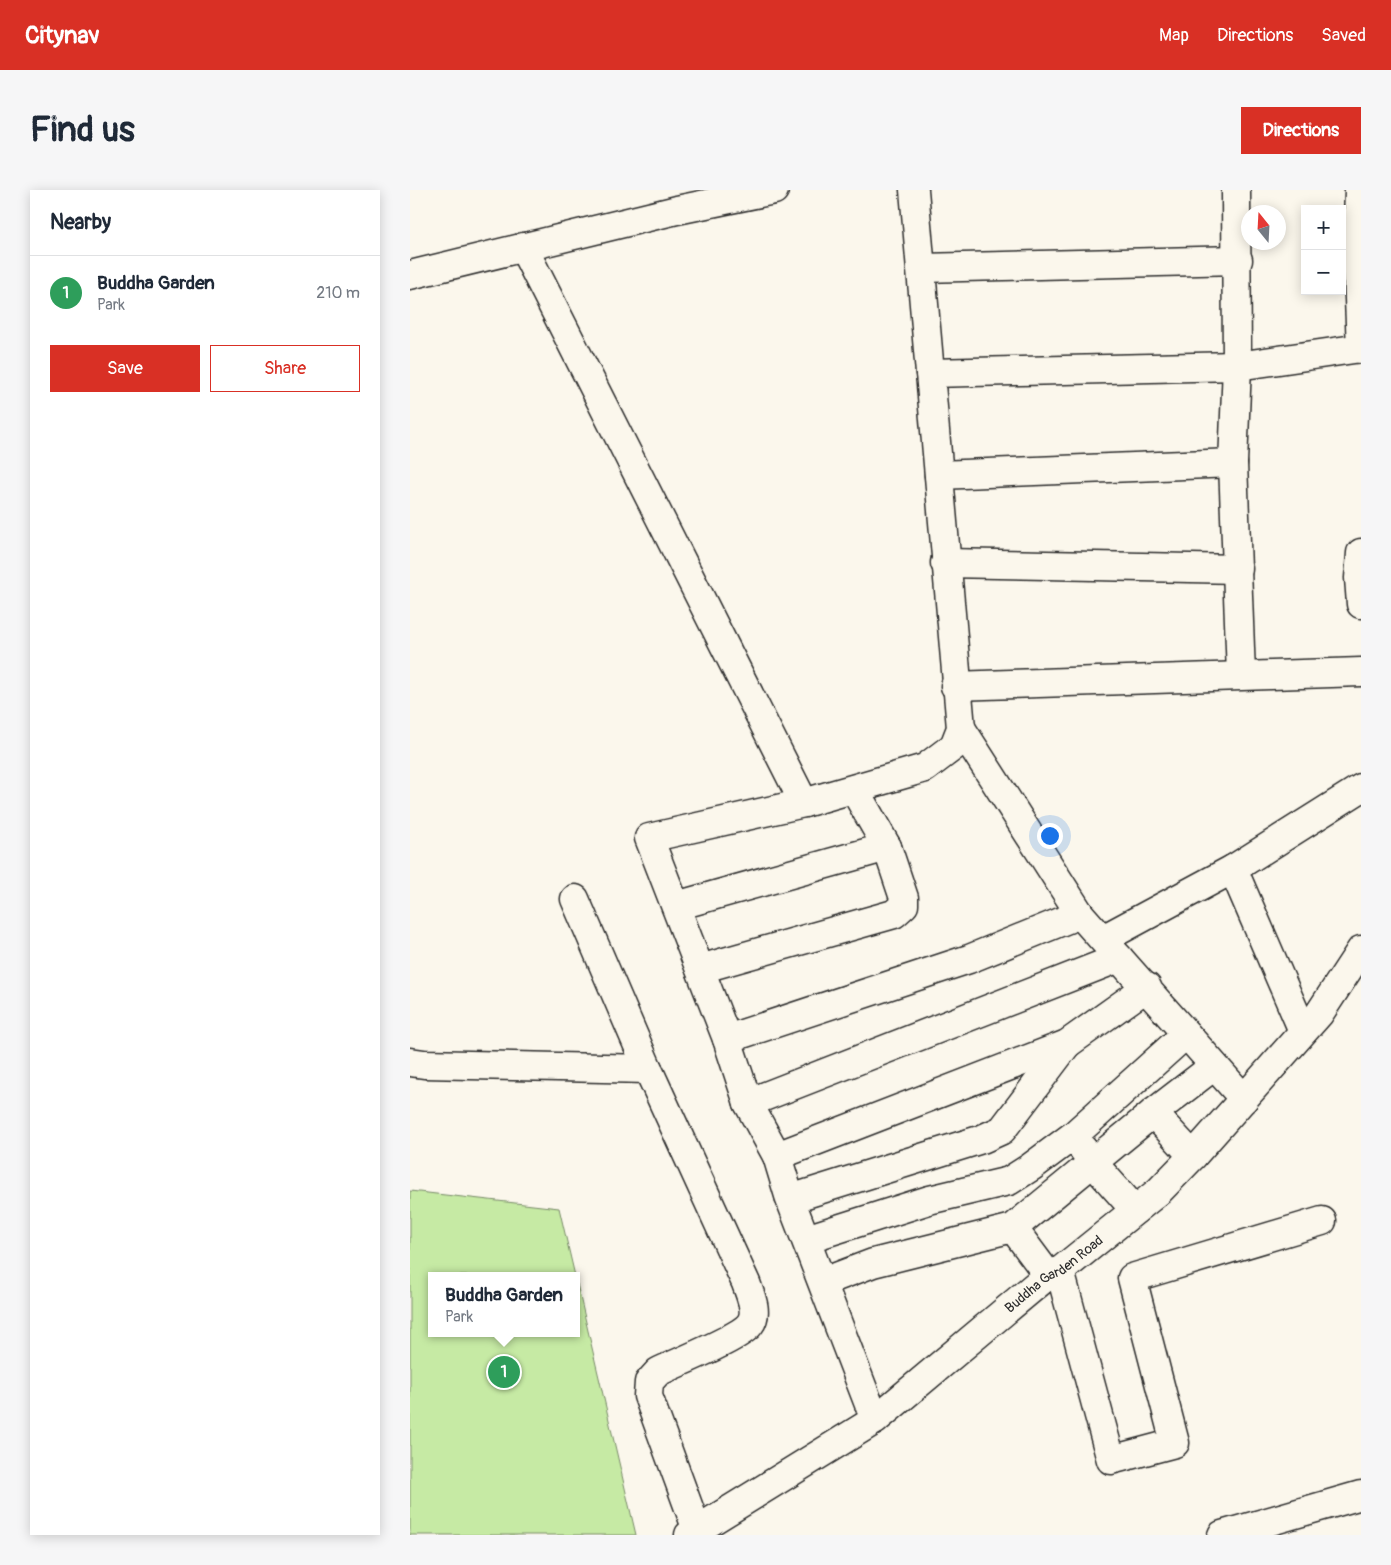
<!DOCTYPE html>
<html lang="en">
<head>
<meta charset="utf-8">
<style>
  body { margin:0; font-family:Pangolin,sans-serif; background:#f6f6f7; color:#1f2937 }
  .controls { position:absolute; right:15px; top:15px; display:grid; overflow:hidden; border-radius:0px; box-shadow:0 2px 12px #0003 }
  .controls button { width:45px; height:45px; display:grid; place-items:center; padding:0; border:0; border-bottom:1px solid #e0e1e3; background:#fff; color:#1f2937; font:25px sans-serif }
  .compass { position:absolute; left:831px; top:15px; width:45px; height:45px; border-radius:50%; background:#fff; box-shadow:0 2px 12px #0003; rotate:342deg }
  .you { position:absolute; left:639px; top:645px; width:18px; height:18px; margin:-12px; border:4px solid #fff; border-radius:50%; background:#1a73e8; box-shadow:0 0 0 8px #1a73e833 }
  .badge { display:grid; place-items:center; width:32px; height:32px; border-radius:50%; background:#d93025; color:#fff; font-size:16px; font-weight:700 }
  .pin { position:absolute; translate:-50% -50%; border:2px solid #fff; box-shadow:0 1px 5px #0006 }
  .popup { position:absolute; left:18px; top:1082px; width:152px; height:65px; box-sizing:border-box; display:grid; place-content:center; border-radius:0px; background:#fff; filter:drop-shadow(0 1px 4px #0005); font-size:16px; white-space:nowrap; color:#747a83 }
  .popup b { font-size:19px; color:#1f2937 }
  .popup::after { content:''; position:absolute; left:50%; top:100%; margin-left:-10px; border:10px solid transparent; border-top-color:#fff }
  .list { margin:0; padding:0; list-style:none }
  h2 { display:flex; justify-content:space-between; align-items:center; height:65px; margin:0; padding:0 20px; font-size:21px }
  h2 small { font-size:16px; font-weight:400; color:#747a83 }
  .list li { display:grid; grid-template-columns:32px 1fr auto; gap:15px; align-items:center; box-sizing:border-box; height:75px; padding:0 20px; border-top:1px solid #e0e1e3 }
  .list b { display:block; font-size:19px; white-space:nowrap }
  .list p { margin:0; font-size:16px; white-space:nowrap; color:#747a83 }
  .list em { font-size:16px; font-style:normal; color:#747a83 }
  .actions { display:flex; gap:10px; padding:15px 20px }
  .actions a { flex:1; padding:11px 0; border:1px solid #d93025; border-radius:0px; text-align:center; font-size:18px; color:#d93025 }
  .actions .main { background:#d93025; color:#fff }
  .map { position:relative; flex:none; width:951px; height:1345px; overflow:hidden; border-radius:0px }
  header { display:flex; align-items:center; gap:30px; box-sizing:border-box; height:70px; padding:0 25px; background:#d93025; color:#fff }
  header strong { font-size:24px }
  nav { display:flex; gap:28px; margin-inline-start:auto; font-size:18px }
  .intro { display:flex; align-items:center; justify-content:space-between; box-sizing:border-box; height:120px; padding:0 30px }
  h1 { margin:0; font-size:35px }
  .button { padding:12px 22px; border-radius:0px; background:#d93025; color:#fff; font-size:18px; font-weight:700 }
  main { display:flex; gap:30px; padding:0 30px }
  aside { flex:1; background:#fff; border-radius:0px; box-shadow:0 2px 12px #0003 }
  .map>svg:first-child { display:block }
</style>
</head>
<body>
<header>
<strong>Citynav</strong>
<nav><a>Map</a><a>Directions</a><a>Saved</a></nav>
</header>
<div class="intro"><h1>Find us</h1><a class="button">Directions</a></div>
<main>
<aside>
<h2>Nearby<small></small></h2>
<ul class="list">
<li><span class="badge" style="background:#2e9e5b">1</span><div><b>Buddha Garden</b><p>Park</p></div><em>210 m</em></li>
</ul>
<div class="actions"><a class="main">Save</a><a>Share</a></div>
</aside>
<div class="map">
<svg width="951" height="1345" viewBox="0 0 951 1345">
  <rect width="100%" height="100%" fill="#fbf7ec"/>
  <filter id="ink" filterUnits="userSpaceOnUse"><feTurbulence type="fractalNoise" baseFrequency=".02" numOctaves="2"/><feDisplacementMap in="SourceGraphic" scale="10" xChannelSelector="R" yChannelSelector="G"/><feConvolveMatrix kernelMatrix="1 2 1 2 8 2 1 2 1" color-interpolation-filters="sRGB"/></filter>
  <g filter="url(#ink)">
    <path fill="#c6eaa4" stroke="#788a68" d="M0 1001 149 1018 165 1086H22V1143H166L167 1094 226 1345H0Z"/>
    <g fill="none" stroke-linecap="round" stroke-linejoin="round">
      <defs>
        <g id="minor">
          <path d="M826 0 827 176 823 273 831 485"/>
          <path d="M113 57 394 613 239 648 317 849 338 913 367 966 380 1009 465 1230"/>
          <path d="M512 78 828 70"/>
          <path d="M0 85 267 20 364 0"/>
          <path d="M520 183 827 176 951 158"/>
          <path d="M529 285 823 273"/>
          <path d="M535 373 828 379"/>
          <path d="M545 496 951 482"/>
          <path d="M551 538 670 724 834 909"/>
          <path d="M394 613 515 578 544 556 551 538 504 0"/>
          <path d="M165 709 238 879 336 1093C340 1105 349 1122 340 1134 330 1148 266 1173 248 1182L239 1192 238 1206 287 1340"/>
          <path d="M266 716 477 657"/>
          <path d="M693 749 823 679"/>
          <path d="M290 779 484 724 494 715V708L477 657 444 599"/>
          <path d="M893 841 823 679 951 598"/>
          <path d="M317 849 559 769 670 724"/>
          <path d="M0 872 14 874 238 879"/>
          <path d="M338 913 709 768"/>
          <path d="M743 923 783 966"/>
          <path d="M673 959 684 974 725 1020"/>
          <path d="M367 966 657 854 737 797"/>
          <path d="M380 1009 572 949 592 940 657 854"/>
          <path d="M603 1038 638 1085"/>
          <path d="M396 1049 519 1010 599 991 621 977 664 945 776 844"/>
          <path d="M650 1081 701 1270 765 1253 722 1088 912 1031"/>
          <path d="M413 1092 463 1073 603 1038 743 923 804 876"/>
          <path id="s1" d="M279 1345 465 1230 638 1085 650 1081 749 1001 783 966 909 824 951 760"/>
          <path d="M812 1345 951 1305"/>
        </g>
        <path id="tertiary" d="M949 0 947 58 951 159
          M951 363 949 388 951 414"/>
      </defs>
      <use href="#minor" stroke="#2b2b2b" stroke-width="31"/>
      <use href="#tertiary" stroke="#2b2b2b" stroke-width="31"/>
      <use href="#minor" stroke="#fbf7ec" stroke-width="28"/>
      <use href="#tertiary" stroke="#fbf7ec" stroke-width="28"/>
    </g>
  </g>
  <g text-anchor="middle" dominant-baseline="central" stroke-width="5" stroke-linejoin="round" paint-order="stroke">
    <g font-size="14" fill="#2b2b2b" stroke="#fbf7ec">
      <text stroke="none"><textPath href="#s1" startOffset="450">Buddha Garden Road</textPath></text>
    </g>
  </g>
</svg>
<div class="controls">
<button>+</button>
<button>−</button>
</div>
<svg class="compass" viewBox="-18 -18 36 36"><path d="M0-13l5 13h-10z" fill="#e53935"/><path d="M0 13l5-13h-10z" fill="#747a83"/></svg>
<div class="you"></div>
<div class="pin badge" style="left:94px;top:1182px;background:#2e9e5b">1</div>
<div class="popup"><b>Buddha Garden</b>Park</div>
</div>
</main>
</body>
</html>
